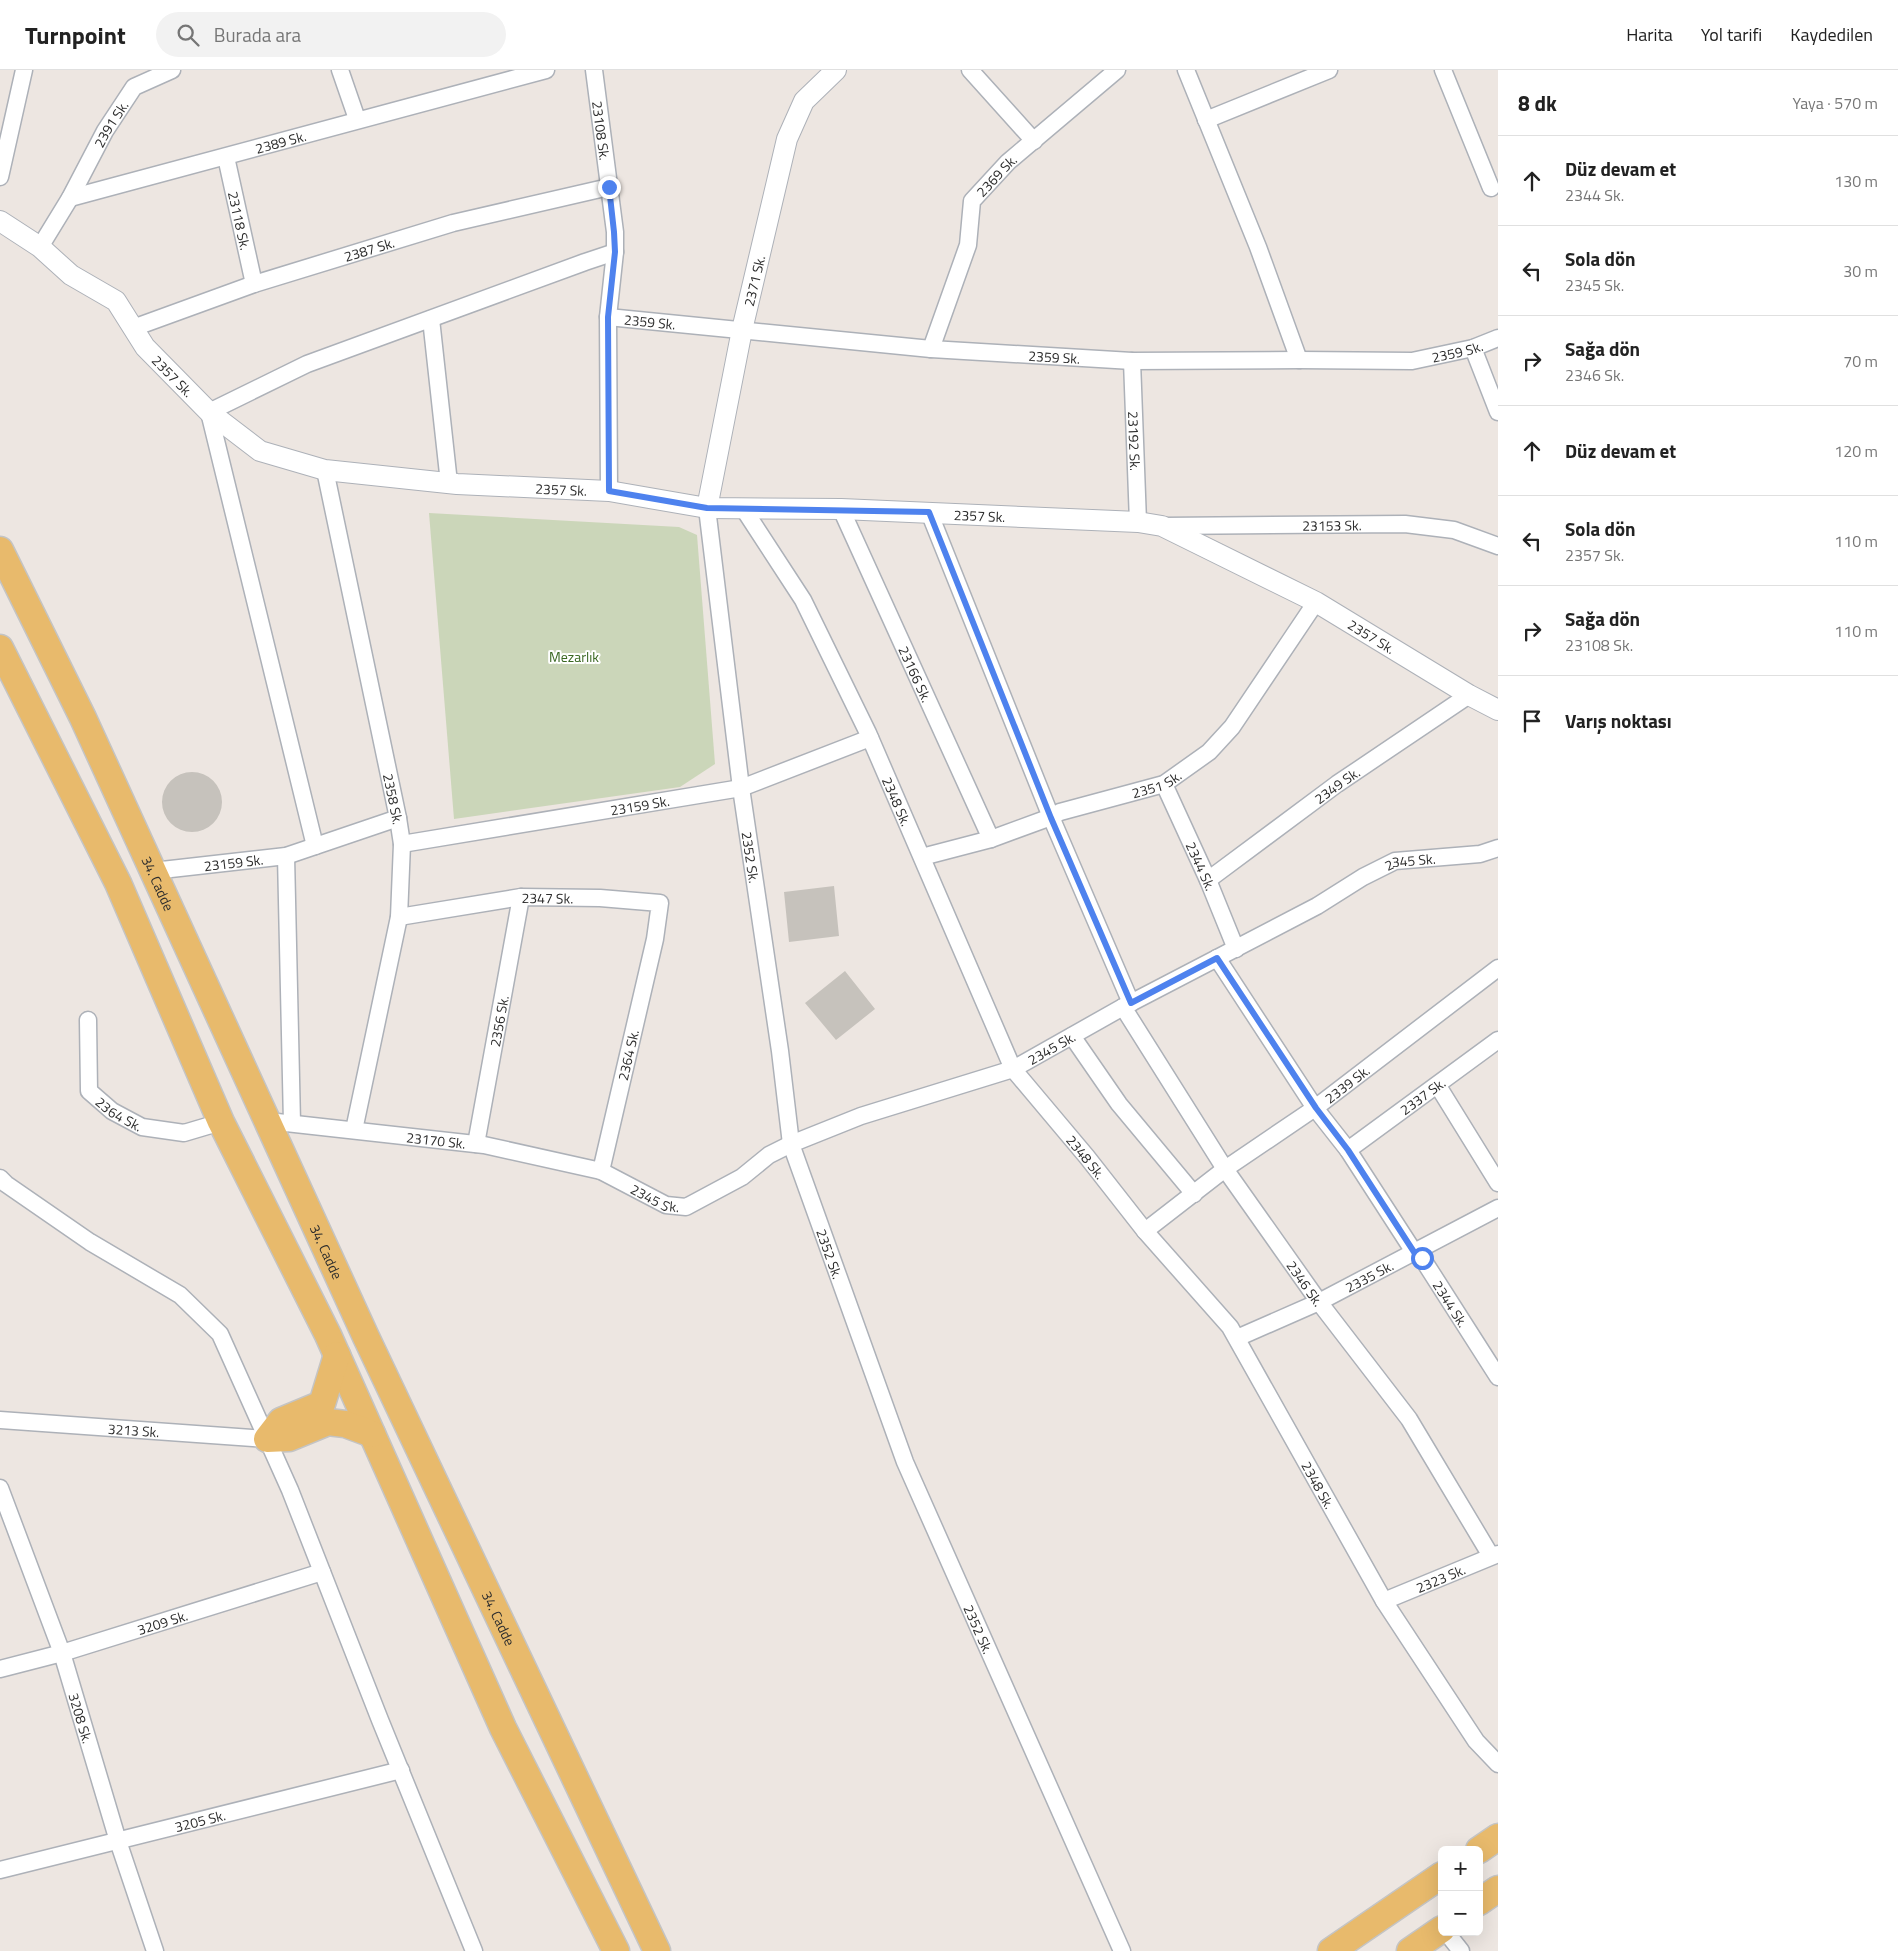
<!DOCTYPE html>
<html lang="tr">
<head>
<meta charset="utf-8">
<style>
  body { margin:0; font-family:"Titillium Web",sans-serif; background:#f2f2f2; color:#222 }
  .controls { position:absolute; right:15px; bottom:15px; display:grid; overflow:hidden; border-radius:8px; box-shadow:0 5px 20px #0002 }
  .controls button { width:45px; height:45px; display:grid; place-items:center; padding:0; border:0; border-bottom:1px solid #e0e0e0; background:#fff; color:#222; font:25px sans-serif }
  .stop { position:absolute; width:15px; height:15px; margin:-11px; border:4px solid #4e82ee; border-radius:50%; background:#fff }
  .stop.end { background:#4e82ee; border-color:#fff; box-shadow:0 1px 5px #0008 }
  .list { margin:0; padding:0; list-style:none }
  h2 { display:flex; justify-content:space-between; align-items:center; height:65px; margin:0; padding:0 20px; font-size:21px }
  h2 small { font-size:16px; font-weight:400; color:#767676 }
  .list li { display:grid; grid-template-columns:32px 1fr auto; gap:15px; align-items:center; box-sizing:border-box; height:90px; padding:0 20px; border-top:1px solid #e0e0e0 }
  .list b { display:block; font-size:19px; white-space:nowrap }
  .list p { margin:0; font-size:16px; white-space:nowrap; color:#767676 }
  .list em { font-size:16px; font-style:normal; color:#767676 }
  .icon { flex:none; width:28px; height:28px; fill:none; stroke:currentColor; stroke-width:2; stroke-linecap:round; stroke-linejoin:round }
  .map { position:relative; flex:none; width:1498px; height:1881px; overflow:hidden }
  header { display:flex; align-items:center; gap:30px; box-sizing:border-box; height:70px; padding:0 25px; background:#fff; border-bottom:1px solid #e0e0e0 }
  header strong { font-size:24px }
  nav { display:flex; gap:28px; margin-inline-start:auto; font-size:18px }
  .search { width:350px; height:45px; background:#f2f2f2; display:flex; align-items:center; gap:12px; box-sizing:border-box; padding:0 18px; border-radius:28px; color:#767676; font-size:19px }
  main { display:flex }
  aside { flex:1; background:#fff }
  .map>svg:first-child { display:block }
</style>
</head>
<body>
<header>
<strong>Turnpoint</strong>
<div class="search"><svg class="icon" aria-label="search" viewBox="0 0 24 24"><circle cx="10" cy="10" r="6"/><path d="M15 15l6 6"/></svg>Burada ara</div>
<nav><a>Harita</a><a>Yol tarifi</a><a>Kaydedilen</a></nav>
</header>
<main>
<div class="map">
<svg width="1498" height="1881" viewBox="0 0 1498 1881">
  <rect width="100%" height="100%" fill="#ede6e1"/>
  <path fill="#cbd6b9" d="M429 443 679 457 697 465 715 694 680 717 454 749Z"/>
  <path fill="#c6c2bc" d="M162 732a30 30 0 1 1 60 0a30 30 0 1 1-60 0Z
    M834 816 839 866 789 872 784 822Z
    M845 901 875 939 836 970 805 933Z"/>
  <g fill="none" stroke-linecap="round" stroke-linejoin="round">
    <defs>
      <g id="minor">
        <path d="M340 0 357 49"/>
        <path id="s1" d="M594 0 615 162V182L608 247 609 421"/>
        <path d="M970 0 1034 71"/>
        <path d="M1186 0 1258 177 1299 290"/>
        <path d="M1443 0 1491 118"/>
        <path d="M1206 50 1329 0"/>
        <path id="s2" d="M226 87 254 214"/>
        <path d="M0 107 24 0"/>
        <path id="s3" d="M70 128 546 0"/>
        <path id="s4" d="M40 177 70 128 105 61 134 17 172 0"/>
        <path id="s5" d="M608 247 931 279 1132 291 1299 290 1412 291 1473 278 1498 268"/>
        <path d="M431 249 449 413"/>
        <path id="s6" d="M133 258 254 214 453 153 609 117"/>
        <path d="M1473 278 1498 342"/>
        <path id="s7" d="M931 279 968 175 972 131 1008 92 1117 0"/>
        <path id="s8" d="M1132 291 1138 452"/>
        <path id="s9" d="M325 400 398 748 402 774 399 847 354 1060"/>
        <path id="s10" d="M707 438 741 718 780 981 791 1074 905 1392 1122 1881"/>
        <path id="s11" d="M743 438 803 530 868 663 1013 999 1087 1087 1145 1161 1230 1257 1384 1531 1476 1671 1498 1694"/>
        <path id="s12" d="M841 439 991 769"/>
        <path d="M929 442 1051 747 1131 933"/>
        <path id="s13" d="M1164 456 1405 454 1454 460 1498 476"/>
        <path id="s14" d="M1164 714 1208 810 1236 879"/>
        <path id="s15" d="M402 774 741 718 870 668"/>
        <path d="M315 776 209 342 307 294 585 192 615 182"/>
        <path d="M286 786 292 1053"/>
        <path id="s16" d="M922 787 991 769 1051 747 1060 742 1164 714 1209 682 1232 657 1316 532"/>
        <path id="s17" d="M153 801 286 786 398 748"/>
        <path id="s18" d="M1208 810 1337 714 1469 625"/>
        <path id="s19" d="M399 847 521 827 600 828 660 833 655 869 601 1101"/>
        <path id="s20" d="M1217 888 1315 1038 1348 1080 1414 1182 1422 1188 1498 1307"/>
        <path id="s21" d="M1123 937 1225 1099 1319 1232 1409 1349 1491 1486"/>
        <path id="s22" d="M88 950 89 1021 112 1041 142 1057 184 1063 221 1052"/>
        <path d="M1072 966 1119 1034 1194 1124"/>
        <path d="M1438 1016 1498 1113"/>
        <path id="s23" d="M268 1051 484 1075 601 1101 666 1135 686 1137 742 1107 769 1085 791 1074 861 1046 1013 999 1123 937 1317 836 1363 807 1395 791 1480 784 1498 778"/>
        <path id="s24" d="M476 1074 521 827"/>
        <path id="s25" d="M1348 1080 1498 970"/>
        <path d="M0 1108 6 1114 90 1172 180 1225 220 1264 290 1420 380 1650 474 1881"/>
        <path id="s26" d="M1145 1161 1225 1099 1315 1038 1498 898"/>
        <path id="s27" d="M1237 1268 1319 1232 1498 1138"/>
        <path id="s28" d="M0 1350 267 1369"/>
        <path id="s29" d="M0 1418 62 1583 118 1771 155 1881"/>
        <path id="s30" d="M1384 1531 1498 1484"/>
        <path id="s31" d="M0 1599 62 1583 322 1502"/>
        <path id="s32" d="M0 1800 401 1700"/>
        <path d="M1446 1862 1461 1881"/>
      </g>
      <g id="tertiary">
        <path id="s33" d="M0 151 40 177 71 205 116 231 145 277 209 342 260 381 325 400 457 414 609 421 707 438 841 439 1138 452 1162 456 1316 532 1469 625 1498 640"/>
        <path id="s34" d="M707 438 742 260 787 69 804 31 836 0"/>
      </g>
      <g id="primary">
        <path id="s35" d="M0 480 83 648 366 1267 657 1881"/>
        <path d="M0 578 118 813 221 1052 328 1265 503 1658 616 1881"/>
        <path d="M337 1285 322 1334 281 1351 267 1369 289 1368 328 1352 345 1354 372 1364"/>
        <path d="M1479 1780 1498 1767"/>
        <path d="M1479 1832 1498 1819"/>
        <path d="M1331 1881 1442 1805"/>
        <path d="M1410 1881 1442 1859"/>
      </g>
    </defs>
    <use href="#minor" stroke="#adb1b8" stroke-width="19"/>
    <use href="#tertiary" stroke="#adb1b8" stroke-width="22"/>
    <use href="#primary" stroke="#c4c4c4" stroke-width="29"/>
    <use href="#minor" stroke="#fff" stroke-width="16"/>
    <use href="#tertiary" stroke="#fff" stroke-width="20"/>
    <use href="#primary" stroke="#e8ba6c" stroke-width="26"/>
  </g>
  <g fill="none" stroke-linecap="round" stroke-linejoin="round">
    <path stroke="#4e82ee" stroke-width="6" d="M609 117 614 162 615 182 608 247 609 421 707 438 929 442 1051 748 1131 933 1217 888 1316 1038 1348 1080 1414 1182 1422 1188"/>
  </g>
  <g text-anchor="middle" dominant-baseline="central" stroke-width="4" stroke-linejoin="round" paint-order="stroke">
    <g font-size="14" fill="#2d2d2d" stroke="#fff">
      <text stroke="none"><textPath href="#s4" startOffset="142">2391 Sk.</textPath></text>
      <text stroke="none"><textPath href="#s1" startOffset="61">23108 Sk.</textPath></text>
      <text stroke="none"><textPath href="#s3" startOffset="218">2389 Sk.</textPath></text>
      <text stroke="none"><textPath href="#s7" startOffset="190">2369 Sk.</textPath></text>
      <text stroke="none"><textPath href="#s2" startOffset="65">23118 Sk.</textPath></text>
      <text stroke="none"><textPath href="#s6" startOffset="249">2387 Sk.</textPath></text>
      <text stroke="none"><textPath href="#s34" startOffset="232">2371 Sk.</textPath></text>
      <text stroke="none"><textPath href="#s5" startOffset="42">2359 Sk.</textPath></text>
      <text stroke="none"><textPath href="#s5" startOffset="852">2359 Sk.</textPath></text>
      <text stroke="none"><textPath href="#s5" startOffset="448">2359 Sk.</textPath></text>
      <text stroke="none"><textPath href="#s33" startOffset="236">2357 Sk.</textPath></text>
      <text stroke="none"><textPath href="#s8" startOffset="80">23192 Sk.</textPath></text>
      <text stroke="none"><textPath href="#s33" startOffset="656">2357 Sk.</textPath></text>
      <text stroke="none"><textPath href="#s33" startOffset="1076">2357 Sk.</textPath></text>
      <text stroke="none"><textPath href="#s13" startOffset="168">23153 Sk.</textPath></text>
      <text stroke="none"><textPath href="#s33" startOffset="1496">2357 Sk.</textPath></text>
      <text stroke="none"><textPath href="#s12" startOffset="181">23166 Sk.</textPath></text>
      <text stroke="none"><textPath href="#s16" startOffset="246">2351 Sk.</textPath></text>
      <text stroke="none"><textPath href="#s18" startOffset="160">2349 Sk.</textPath></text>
      <text stroke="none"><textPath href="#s9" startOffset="336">2358 Sk.</textPath></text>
      <text stroke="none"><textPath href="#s11" startOffset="332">2348 Sk.</textPath></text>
      <text stroke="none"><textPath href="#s15" startOffset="241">23159 Sk.</textPath></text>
      <text stroke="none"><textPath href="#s10" startOffset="352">2352 Sk.</textPath></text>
      <text stroke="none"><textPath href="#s17" startOffset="81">23159 Sk.</textPath></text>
      <text stroke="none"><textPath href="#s23" startOffset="1238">2345 Sk.</textPath></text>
      <text stroke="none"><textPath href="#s14" startOffset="90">2344 Sk.</textPath></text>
      <text stroke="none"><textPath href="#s35" startOffset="369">34. Cadde</textPath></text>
      <text stroke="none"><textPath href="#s19" startOffset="150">2347 Sk.</textPath></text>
      <text stroke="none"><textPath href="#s24" startOffset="125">2356 Sk.</textPath></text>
      <text stroke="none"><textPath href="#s23" startOffset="832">2345 Sk.</textPath></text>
      <text transform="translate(628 985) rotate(-77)">2364 Sk.</text>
      <text stroke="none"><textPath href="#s26" startOffset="250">2339 Sk.</textPath></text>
      <text stroke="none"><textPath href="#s25" startOffset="92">2337 Sk.</textPath></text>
      <text stroke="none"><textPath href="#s22" startOffset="109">2364 Sk.</textPath></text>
      <text stroke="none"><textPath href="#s23" startOffset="169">23170 Sk.</textPath></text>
      <text stroke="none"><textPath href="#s11" startOffset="738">2348 Sk.</textPath></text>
      <text stroke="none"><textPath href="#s23" startOffset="398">2345 Sk.</textPath></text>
      <text stroke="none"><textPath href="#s35" startOffset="774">34. Cadde</textPath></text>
      <text stroke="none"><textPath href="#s10" startOffset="758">2352 Sk.</textPath></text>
      <text stroke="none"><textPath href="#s27" startOffset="146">2335 Sk.</textPath></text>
      <text stroke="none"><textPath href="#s21" startOffset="331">2346 Sk.</textPath></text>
      <text stroke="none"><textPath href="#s20" startOffset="418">2344 Sk.</textPath></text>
      <text stroke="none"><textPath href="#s28" startOffset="134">3213 Sk.</textPath></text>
      <text stroke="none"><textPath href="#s11" startOffset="1142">2348 Sk.</textPath></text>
      <text stroke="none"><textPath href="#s30" startOffset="61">2323 Sk.</textPath></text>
      <text stroke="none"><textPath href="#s35" startOffset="1179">34. Cadde</textPath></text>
      <text stroke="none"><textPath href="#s31" startOffset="169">3209 Sk.</textPath></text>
      <text stroke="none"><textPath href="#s10" startOffset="1162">2352 Sk.</textPath></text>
      <text stroke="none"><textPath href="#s29" startOffset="244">3208 Sk.</textPath></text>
      <text stroke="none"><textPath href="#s32" startOffset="206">3205 Sk.</textPath></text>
    </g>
    <g font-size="14" fill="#396721" stroke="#fff">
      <text x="574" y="586">Mezarlık</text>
    </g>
  </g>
</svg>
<div class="controls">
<button>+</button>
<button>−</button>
</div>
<div class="stop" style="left:1422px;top:1188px"></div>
<div class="stop end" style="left:609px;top:117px"></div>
</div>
<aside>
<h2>8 dk<small>Yaya · 570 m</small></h2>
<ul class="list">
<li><svg class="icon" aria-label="ahead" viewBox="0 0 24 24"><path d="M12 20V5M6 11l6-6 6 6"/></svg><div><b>Düz devam et</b><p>2344 Sk.</p></div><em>130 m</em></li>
<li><svg class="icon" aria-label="left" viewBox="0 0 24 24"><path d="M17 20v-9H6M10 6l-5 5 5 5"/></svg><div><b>Sola dön</b><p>2345 Sk.</p></div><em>30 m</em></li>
<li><svg class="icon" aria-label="right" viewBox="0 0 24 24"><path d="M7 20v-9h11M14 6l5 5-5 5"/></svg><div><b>Sağa dön</b><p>2346 Sk.</p></div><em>70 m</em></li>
<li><svg class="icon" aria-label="ahead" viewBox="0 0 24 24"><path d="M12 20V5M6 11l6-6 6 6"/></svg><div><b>Düz devam et</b></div><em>120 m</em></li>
<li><svg class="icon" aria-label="left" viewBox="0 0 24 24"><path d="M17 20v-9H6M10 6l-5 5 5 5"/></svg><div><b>Sola dön</b><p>2357 Sk.</p></div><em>110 m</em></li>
<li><svg class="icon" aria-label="right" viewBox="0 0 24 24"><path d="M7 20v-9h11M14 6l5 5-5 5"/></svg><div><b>Sağa dön</b><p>23108 Sk.</p></div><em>110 m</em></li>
<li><svg class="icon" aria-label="arrive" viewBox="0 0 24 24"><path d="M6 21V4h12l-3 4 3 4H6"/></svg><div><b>Varış noktası</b></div></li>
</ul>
</aside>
</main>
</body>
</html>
